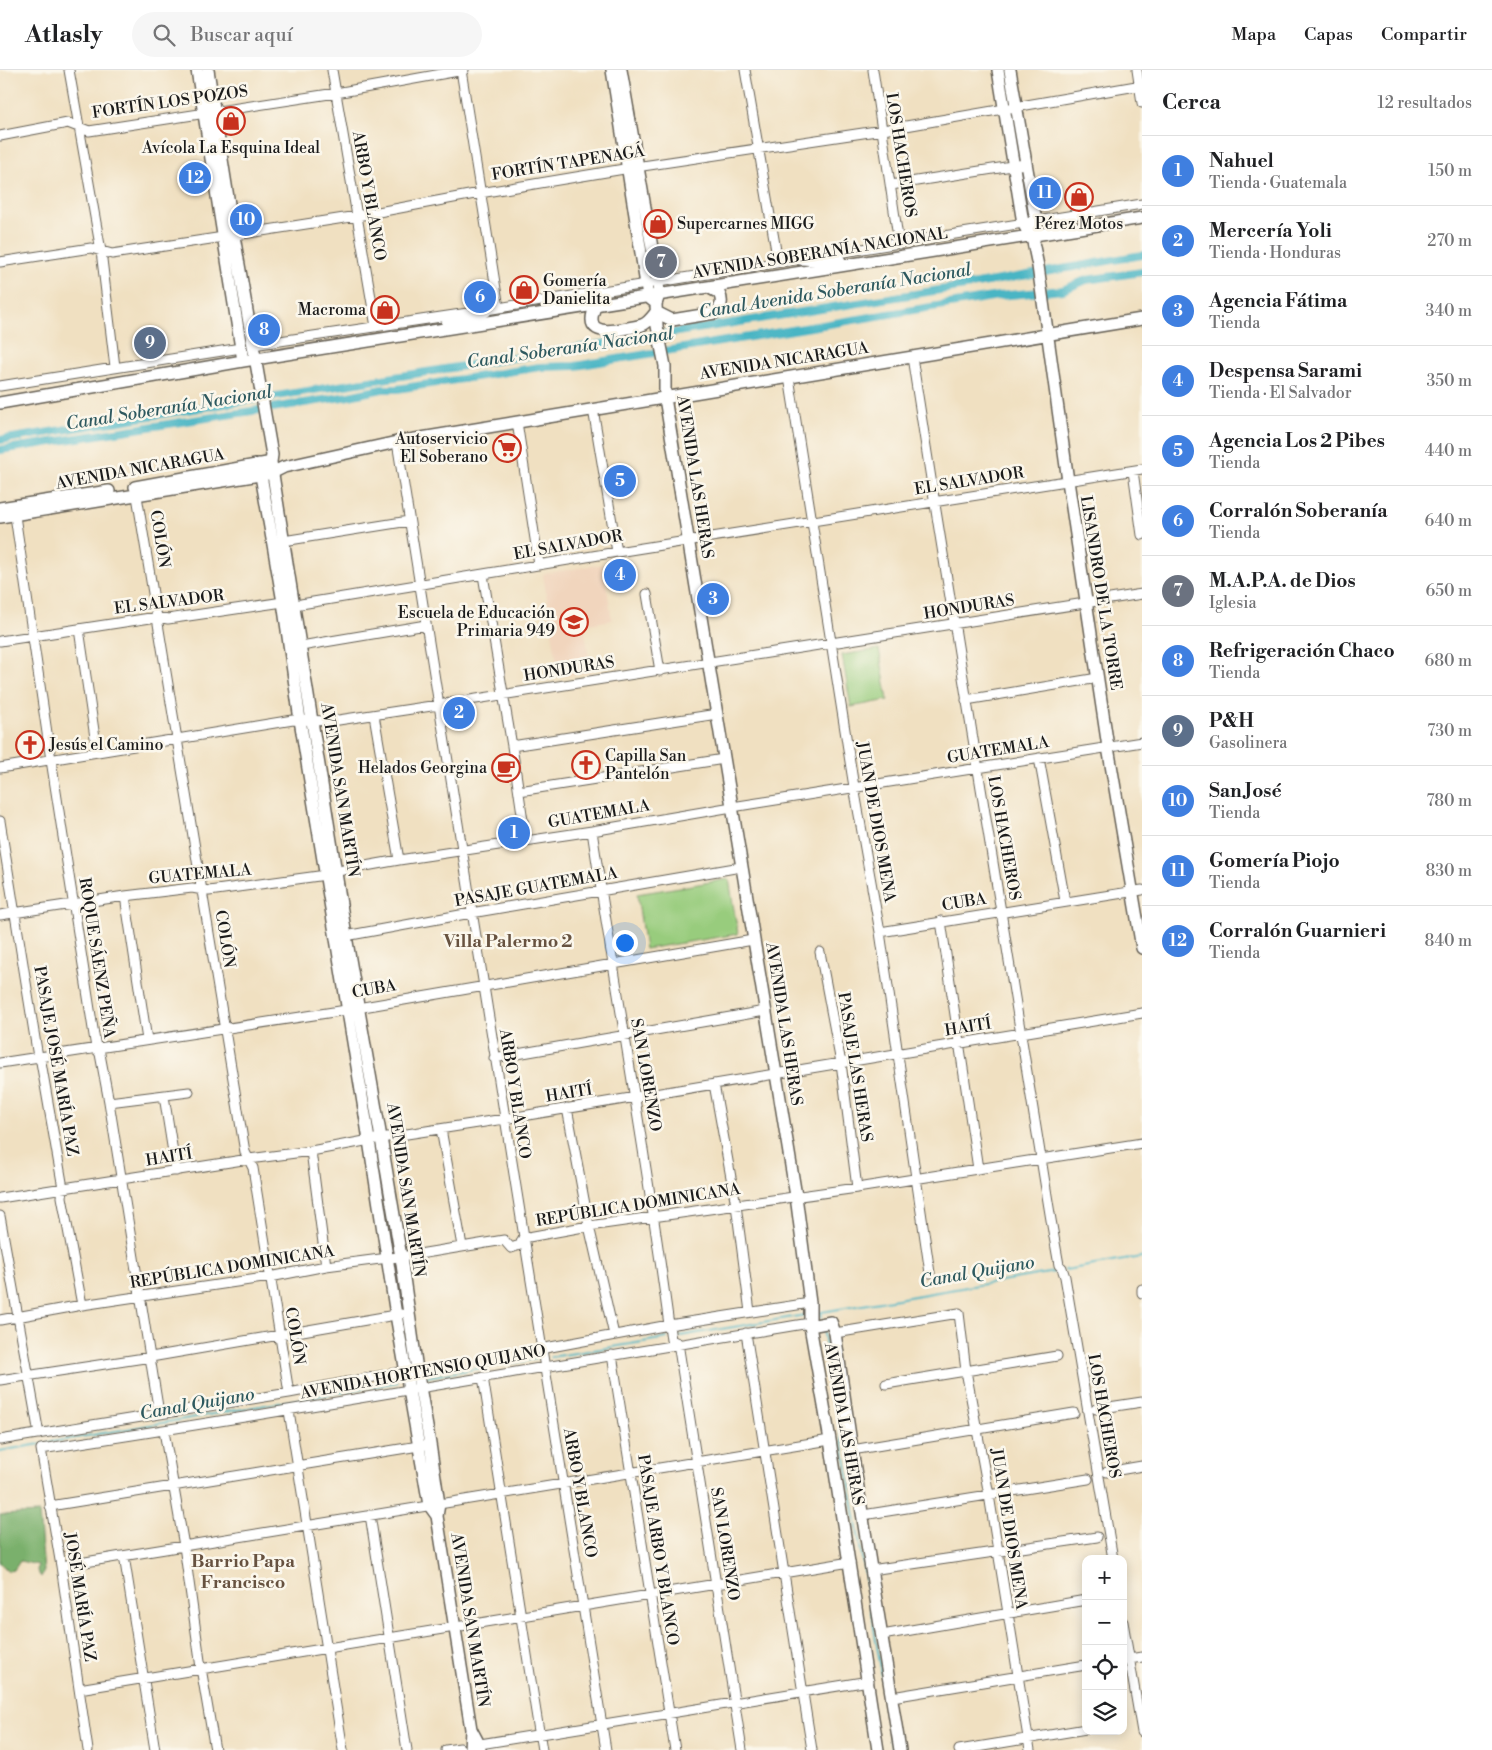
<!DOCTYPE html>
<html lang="es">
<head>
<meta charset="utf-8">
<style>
  body { margin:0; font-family:"Libre Bodoni",serif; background:#f6f6f6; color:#202124 }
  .controls { position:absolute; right:15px; bottom:15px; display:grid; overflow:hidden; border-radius:10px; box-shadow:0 2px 12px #0003 }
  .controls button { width:45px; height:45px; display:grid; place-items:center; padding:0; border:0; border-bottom:1px solid #e0e0e0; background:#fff; color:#202124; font:25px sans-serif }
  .you { position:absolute; left:624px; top:872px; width:18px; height:18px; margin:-12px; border:4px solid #fff; border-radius:50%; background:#1a73e8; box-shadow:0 0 0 8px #1a73e833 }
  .badge { display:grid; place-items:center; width:32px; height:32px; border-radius:50%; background:#c8321e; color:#fff; font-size:16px; font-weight:700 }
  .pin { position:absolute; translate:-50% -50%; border:2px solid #fff; box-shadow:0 1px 5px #0006 }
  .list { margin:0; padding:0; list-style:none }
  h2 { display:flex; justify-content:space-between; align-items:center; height:65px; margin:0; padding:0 20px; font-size:21px }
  h2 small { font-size:16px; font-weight:400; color:#757577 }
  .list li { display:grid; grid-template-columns:32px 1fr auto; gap:15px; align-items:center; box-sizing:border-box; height:70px; padding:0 20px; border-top:1px solid #e0e0e0 }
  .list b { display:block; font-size:19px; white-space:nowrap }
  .list p { margin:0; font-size:16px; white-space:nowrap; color:#757577 }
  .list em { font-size:16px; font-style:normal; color:#757577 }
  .icon { flex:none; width:28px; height:28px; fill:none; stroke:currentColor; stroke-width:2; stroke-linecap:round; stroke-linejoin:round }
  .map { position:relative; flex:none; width:1142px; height:1680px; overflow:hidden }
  header { display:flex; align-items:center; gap:30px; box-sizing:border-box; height:70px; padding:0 25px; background:#fff; border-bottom:1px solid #e0e0e0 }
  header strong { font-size:24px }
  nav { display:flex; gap:28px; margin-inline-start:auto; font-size:18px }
  .search { width:350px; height:45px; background:#f6f6f6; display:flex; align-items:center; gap:12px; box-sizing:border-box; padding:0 18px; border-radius:28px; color:#757577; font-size:19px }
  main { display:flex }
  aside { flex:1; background:#fff }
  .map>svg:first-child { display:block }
</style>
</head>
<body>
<header>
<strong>Atlasly</strong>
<div class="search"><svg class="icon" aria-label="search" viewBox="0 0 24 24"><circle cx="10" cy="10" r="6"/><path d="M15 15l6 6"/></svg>Buscar aquí</div>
<nav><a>Mapa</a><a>Capas</a><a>Compartir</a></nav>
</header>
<main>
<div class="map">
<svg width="1142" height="1680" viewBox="0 0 1142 1680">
  <rect width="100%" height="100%" fill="#fbf7ec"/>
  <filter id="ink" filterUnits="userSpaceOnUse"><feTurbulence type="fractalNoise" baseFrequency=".02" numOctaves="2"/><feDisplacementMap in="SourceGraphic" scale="10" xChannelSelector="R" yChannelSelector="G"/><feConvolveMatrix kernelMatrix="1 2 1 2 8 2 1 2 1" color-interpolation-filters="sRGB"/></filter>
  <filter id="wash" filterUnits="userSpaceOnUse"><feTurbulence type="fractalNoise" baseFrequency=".0096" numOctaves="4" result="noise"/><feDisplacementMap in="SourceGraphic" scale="20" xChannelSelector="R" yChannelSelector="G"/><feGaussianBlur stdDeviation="1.12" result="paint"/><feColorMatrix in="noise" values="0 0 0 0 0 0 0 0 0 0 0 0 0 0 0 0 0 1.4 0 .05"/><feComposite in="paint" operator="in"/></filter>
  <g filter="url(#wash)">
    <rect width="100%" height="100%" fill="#f0e0c1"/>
    <path fill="#f1d5bd" d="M603 494 612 550 584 555 591 602 559 607 543 504Z"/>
    <path fill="#98cc7d" stroke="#5a744c" d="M879 579 888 630 851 637 842 585Z
      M729 809 738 864 645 879 637 824Z"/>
    <path fill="#7ab06c" stroke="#4b6644" d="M39 1443 44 1501 41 1507 37 1501 38 1495 20 1491 14 1500 8 1501 0 1493V1445Z"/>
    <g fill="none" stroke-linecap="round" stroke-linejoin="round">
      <path stroke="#48b5c4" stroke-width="2" d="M1065 1200 1142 1187
        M821 1242 822 1248
        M816 1243 1060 1201
        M823 1258 885 1623
        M674 1267 805 1245
        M551 1287 667 1268
        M426 1307 536 1289
        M0 1381 398 1312
        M884 1630 892 1680"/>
      <path stroke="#48b5c4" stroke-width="8" d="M0 370 965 216 1142 185
        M0 380 349 326 382 319H397L540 297 575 296 998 226 1063 220 1086 210 1142 202"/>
    </g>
  </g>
  <g filter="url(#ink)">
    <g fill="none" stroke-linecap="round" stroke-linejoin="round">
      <defs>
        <path id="minor" d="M69 0 101 181 115 297
          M332 0 376 257
          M461 0 499 238
          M745 0 778 192
          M873 0 899 174
          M1137 0 1142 33
          M0 66 68 53 89 61 336 23 464 0
          M891 115 1025 94
          M819 186 1142 134
          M0 192 91 178 112 184 217 168 357 146 480 123 636 97 883 60 1142 15
          M480 241 806 188
          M253 275 468 243
          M912 287C956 575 1006 862 1051 1150L1059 1195 1062 1198 1065 1207 1113 1489
          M789 307 854 717 880 862 930 1203
          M0 316 241 278
          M593 339 617 482
          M517 352 539 495
          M397 372 606 1680
          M1133 401 1142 465
          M136 420 245 1082 253 1098 289 1323
          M14 439 51 690 96 978 100 984 109 1032 159 1343
          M277 472 409 451
          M483 505 512 676 526 771
          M647 524 660 601
          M79 559 97 681
          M0 571 157 547 168 549 283 532 293 535 301 534 617 482 1142 399
          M295 577 426 555
          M966 630 1098 608
          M374 645 399 790
          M512 676 717 644
          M1039 688 1065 831
          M0 698 293 650 332 651 438 635 1142 524
          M519 721 724 689
          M0 751 38 987 41 992 63 1118 62 1127 82 1235
          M592 761C617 926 647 1090 669 1255L671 1270 678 1273 742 1680
          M125 826 147 970
          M0 845 125 826 192 818 209 821 326 805 343 800 399 790 592 761 732 737 1142 672
          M941 851 978 1099
          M880 862 1142 820
          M340 867 471 843 741 797
          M820 882 841 993 857 1118
          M494 988 765 941
          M0 993 340 941 753 870
          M714 1014 736 1135 750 1242
          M164 1026 176 1101
          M109 1032 189 1022
          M567 1038 589 1156 614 1265
          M441 1059 462 1176
          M311 1081 326 1196
          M0 1128 249 1089 311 1081 381 1068 504 1049 1142 943
          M0 1146 39 1364
          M1142 1219V1223
          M0 1250 82 1235 270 1207 326 1196 388 1188 401 1187 504 1170 511 1178 520 1175 523 1168 589 1156 857 1118 1142 1073
          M746 1263 812 1680
          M835 1263 959 1243 966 1301 989 1425 1030 1680
          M540 1279 669 1255 810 1233
          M612 1285 675 1680
          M483 1307 542 1680
          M0 1310 151 1287 401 1244
          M886 1314 1057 1286
          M1096 1339 1142 1332
          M289 1341 343 1680
          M164 1361 184 1476 201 1598 215 1680
          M0 1370 289 1323 411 1300
          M852 1380 1074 1343
          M1107 1402 1142 1396
          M50 1436 425 1375
          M370 1445 407 1680
          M863 1445 1088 1409
          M124 1486 155 1680
          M61 1496 830 1370
          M871 1500 1097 1467
          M1123 1552 1142 1662
          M882 1565 1086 1530
          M1123 1590 1142 1587
          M79 1619 850 1492
          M892 1627 1086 1595
          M474 1675 869 1611
          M88 1680 61 1496 41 1379C296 1341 550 1295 804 1254L810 1256
          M446 1680 460 1678
          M959 1680 1086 1659"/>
        <path id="major" d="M197 0 243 291
          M208 0 234 166 272 385 271 392 346 866 381 1068 401 1187 417 1300 430 1374 439 1434 437 1446 471 1659 470 1680
          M612 0 648 227 653 231
          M621 0 658 212 659 225 656 234 657 256 665 296V328L796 1126 810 1233V1256L830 1370 878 1680
          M998 0 1023 153 1033 172 1038 196 1068 411 1108 677 1142 878
          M1010 0 1036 151V164L1034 170
          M800 189 840 191
          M596 235C584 261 601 263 622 259 628 258 636 257 642 255 648 253 652 247 656 242L672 250 715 243C722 237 723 231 719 223L708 217
          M447 254 486 241
          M0 333 243 291 1142 148
          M259 394 283 532 300 650 366 1051 396 1245 429 1435 437 1446
          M135 417 267 393
          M0 438 109 421
          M0 447 272 403 284 397 397 372 1142 249
          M810 1256 831 1252 835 1263 852 1380 900 1680
          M471 1659 479 1674 480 1680"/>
      </defs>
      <use href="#minor" stroke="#666156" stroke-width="11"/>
      <use href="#major" stroke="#666156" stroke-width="14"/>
      <use href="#minor" stroke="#fff" stroke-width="9"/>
      <use href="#major" stroke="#fff" stroke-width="11"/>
    </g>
  </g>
  <defs>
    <symbol id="shop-ring" viewBox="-11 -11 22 22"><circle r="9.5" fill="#fbf7ec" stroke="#c8321e" stroke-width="1.5"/><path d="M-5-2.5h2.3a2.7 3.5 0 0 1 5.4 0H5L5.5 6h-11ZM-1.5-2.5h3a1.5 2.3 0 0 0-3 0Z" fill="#c8321e"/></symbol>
    <symbol id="supermarket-ring" viewBox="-11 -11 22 22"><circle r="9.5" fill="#fbf7ec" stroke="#c8321e" stroke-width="1.5"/><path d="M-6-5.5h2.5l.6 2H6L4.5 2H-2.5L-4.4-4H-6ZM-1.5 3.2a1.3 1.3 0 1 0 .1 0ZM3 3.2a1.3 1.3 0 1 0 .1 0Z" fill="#c8321e"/></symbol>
    <symbol id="school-ring" viewBox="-11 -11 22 22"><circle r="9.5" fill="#fbf7ec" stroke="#c8321e" stroke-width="1.5"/><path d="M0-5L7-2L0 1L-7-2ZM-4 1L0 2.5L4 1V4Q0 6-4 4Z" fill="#c8321e"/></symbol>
    <symbol id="church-ring" viewBox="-11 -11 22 22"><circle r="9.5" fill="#fbf7ec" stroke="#c8321e" stroke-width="1.5"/><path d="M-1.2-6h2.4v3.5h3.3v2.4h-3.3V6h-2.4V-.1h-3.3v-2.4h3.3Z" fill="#c8321e"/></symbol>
    <symbol id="cafe-ring" viewBox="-11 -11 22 22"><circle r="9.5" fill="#fbf7ec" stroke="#c8321e" stroke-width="1.5"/><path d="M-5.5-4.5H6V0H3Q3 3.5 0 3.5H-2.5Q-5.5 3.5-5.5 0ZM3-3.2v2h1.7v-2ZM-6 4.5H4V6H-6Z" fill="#c8321e"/></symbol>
  </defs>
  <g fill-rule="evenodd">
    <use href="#shop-ring" x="215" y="35" width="32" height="32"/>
    <use href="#shop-ring" x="1063" y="111" width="32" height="32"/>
    <use href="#shop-ring" x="642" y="138" width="32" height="32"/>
    <use href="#shop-ring" x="508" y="204" width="32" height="32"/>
    <use href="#shop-ring" x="369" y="224" width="32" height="32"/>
    <use href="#supermarket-ring" x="491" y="362" width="32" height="32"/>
    <use href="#school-ring" x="558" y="536" width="32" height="32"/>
    <use href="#church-ring" x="14" y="659" width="32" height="32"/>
    <use href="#church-ring" x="570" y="679" width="32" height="32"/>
    <use href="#cafe-ring" x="490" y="682" width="32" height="32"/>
  </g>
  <g text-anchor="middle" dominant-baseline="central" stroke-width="5" stroke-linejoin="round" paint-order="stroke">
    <g font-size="16" fill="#1c1c1c" stroke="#fbf7ec">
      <text transform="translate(170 32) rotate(-8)">FORTÍN LOS POZOS</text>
      <text transform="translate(901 85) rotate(81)">LOS HACHEROS</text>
      <text transform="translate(568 93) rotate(-9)">FORTÍN TAPENAGÁ</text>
      <text transform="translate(369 126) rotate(80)">ARBO Y BLANCO</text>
      <text transform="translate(820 183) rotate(-9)">AVENIDA SOBERANÍA NACIONAL</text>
      <text transform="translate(784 291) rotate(-9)">AVENIDA NICARAGUA</text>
      <text transform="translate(140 399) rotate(-10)">AVENIDA NICARAGUA</text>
      <text transform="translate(695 407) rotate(81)">AVENIDA LAS HERAS</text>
      <text transform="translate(969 411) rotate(-9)">EL SALVADOR</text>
      <text transform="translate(160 469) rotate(81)">COLÓN</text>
      <text transform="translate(568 475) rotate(-10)">EL SALVADOR</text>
      <text transform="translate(1101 523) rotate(81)">LISANDRO DE LA TORRE</text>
      <text transform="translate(169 532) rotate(-7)">EL SALVADOR</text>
      <text transform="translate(969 537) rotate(-9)">HONDURAS</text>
      <text transform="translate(569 599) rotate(-9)">HONDURAS</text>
      <text transform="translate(998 680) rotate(-9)">GUATEMALA</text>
      <text transform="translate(340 720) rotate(81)">AVENIDA SAN MARTÍN</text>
      <text transform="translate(599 744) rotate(-10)">GUATEMALA</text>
      <text transform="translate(876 752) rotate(80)">JUAN DE DIOS MENA</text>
      <text transform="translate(1004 768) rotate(80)">LOS HACHEROS</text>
      <text transform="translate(200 804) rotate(-5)">GUATEMALA</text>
      <text transform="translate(536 817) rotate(-10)">PASAJE GUATEMALA</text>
      <text transform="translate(964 832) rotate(-9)">CUBA</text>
      <text transform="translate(225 869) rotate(81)">COLÓN</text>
      <text transform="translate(97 888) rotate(81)">ROQUE SÁENZ PEÑA</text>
      <text transform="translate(374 919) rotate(-10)">CUBA</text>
      <text transform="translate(784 954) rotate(81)">AVENIDA LAS HERAS</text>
      <text transform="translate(968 957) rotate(-9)">HAITÍ</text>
      <text transform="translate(56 991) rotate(80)">PASAJE JOSÉ MARÍA PAZ</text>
      <text transform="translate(855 997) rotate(81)">PASAJE LAS HERAS</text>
      <text transform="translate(646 1005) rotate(80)">SAN LORENZO</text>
      <text transform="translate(569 1023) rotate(-9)">HAITÍ</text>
      <text transform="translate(515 1024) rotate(81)">ARBO Y BLANCO</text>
      <text transform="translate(169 1087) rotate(-9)">HAITÍ</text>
      <text transform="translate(406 1120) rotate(81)">AVENIDA SAN MARTÍN</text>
      <text transform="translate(638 1135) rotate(-9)">REPÚBLICA DOMINICANA</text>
      <text transform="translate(232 1197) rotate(-9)">REPÚBLICA DOMINICANA</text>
      <text transform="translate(295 1266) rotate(81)">COLÓN</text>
      <text transform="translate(423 1302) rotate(-10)">AVENIDA HORTENSIO QUIJANO</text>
      <text transform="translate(1104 1346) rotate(80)">LOS HACHEROS</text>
      <text transform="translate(844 1354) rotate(80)">AVENIDA LAS HERAS</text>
      <text transform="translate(580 1423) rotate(80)">ARBO Y BLANCO</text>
      <text transform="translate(1009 1459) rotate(81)">JUAN DE DIOS MENA</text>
      <text transform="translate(725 1474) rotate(81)">SAN LORENZO</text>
      <text transform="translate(658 1480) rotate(81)">PASAJE ARBO Y BLANCO</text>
      <text transform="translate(80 1527) rotate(81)">JOSÉ MARÍA PAZ</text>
      <text transform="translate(470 1550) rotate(81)">AVENIDA SAN MARTÍN</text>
    </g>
    <g font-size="16" fill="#1c1c1c" stroke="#fbf7ec" text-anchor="start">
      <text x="231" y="78" text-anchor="middle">Avícola La Esquina Ideal</text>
      <text x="677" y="154">Supercarnes MIGG</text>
      <text x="1079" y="154" text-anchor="middle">Pérez Motos</text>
      <text x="543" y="211">Gomería<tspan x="543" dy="18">Danielita</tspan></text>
      <text x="366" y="240" text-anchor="end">Macroma</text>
      <text x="488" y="369" text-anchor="end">Autoservicio<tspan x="488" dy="18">El Soberano</tspan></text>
      <text x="555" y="543" text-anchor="end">Escuela de Educación<tspan x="555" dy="18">Primaria 949</tspan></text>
      <text x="49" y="675">Jesús el Camino</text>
      <text x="605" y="686">Capilla San<tspan x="605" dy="18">Pantelón</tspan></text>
      <text x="487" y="698" text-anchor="end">Helados Georgina</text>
    </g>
    <g font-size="18" font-style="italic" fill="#2e595f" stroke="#fbf7ec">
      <text transform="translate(835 221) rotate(-9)">Canal Avenida Soberanía Nacional</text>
      <text transform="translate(570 278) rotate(-8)">Canal Soberanía Nacional</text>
      <text transform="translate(169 338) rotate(-9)">Canal Soberanía Nacional</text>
      <text transform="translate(977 1202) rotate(-10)">Canal Quijano</text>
      <text transform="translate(197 1334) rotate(-10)">Canal Quijano</text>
    </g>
    <g font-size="18" font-weight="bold" fill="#675240" stroke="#fbf7ec">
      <text x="508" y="871">Villa Palermo 2</text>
      <text x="243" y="1491">Barrio Papa<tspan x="243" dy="21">Francisco</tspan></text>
    </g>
  </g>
</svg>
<div class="controls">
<button>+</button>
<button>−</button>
<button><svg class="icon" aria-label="locate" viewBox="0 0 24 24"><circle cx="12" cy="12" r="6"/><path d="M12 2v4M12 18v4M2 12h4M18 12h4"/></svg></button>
<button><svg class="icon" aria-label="layers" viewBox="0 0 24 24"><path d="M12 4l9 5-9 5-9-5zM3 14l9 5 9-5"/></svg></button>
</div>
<div class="you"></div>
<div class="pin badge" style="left:514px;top:763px;background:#3f7fe0">1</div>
<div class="pin badge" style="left:459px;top:643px;background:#3f7fe0">2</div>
<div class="pin badge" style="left:713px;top:529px;background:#3f7fe0">3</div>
<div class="pin badge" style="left:620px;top:505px;background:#3f7fe0">4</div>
<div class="pin badge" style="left:620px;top:411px;background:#3f7fe0">5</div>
<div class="pin badge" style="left:480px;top:227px;background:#3f7fe0">6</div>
<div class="pin badge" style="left:661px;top:192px;background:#6b7280">7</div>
<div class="pin badge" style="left:264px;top:260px;background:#3f7fe0">8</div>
<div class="pin badge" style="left:150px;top:273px;background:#5c6f8a">9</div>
<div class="pin badge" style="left:246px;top:150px;background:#3f7fe0">10</div>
<div class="pin badge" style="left:1045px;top:123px;background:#3f7fe0">11</div>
<div class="pin badge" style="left:195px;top:108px;background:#3f7fe0">12</div>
</div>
<aside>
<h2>Cerca<small>12 resultados</small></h2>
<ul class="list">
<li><span class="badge" style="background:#3f7fe0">1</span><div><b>Nahuel</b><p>Tienda · Guatemala</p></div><em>150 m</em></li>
<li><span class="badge" style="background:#3f7fe0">2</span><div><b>Mercería Yoli</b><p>Tienda · Honduras</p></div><em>270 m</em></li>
<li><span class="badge" style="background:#3f7fe0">3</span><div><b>Agencia Fátima</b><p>Tienda</p></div><em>340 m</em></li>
<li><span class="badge" style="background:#3f7fe0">4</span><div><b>Despensa Sarami</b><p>Tienda · El Salvador</p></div><em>350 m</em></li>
<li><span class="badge" style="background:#3f7fe0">5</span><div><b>Agencia Los 2 Pibes</b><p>Tienda</p></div><em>440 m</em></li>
<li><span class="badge" style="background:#3f7fe0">6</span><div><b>Corralón Soberanía</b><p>Tienda</p></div><em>640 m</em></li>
<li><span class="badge" style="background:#6b7280">7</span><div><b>M.A.P.A. de Dios</b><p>Iglesia</p></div><em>650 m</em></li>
<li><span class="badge" style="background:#3f7fe0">8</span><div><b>Refrigeración Chaco</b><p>Tienda</p></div><em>680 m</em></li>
<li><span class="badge" style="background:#5c6f8a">9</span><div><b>P&amp;H</b><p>Gasolinera</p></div><em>730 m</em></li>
<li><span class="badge" style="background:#3f7fe0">10</span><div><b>San José</b><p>Tienda</p></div><em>780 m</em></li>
<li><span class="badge" style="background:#3f7fe0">11</span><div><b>Gomería Piojo</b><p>Tienda</p></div><em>830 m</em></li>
<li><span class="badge" style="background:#3f7fe0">12</span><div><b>Corralón Guarnieri</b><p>Tienda</p></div><em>840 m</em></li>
</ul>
</aside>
</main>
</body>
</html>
